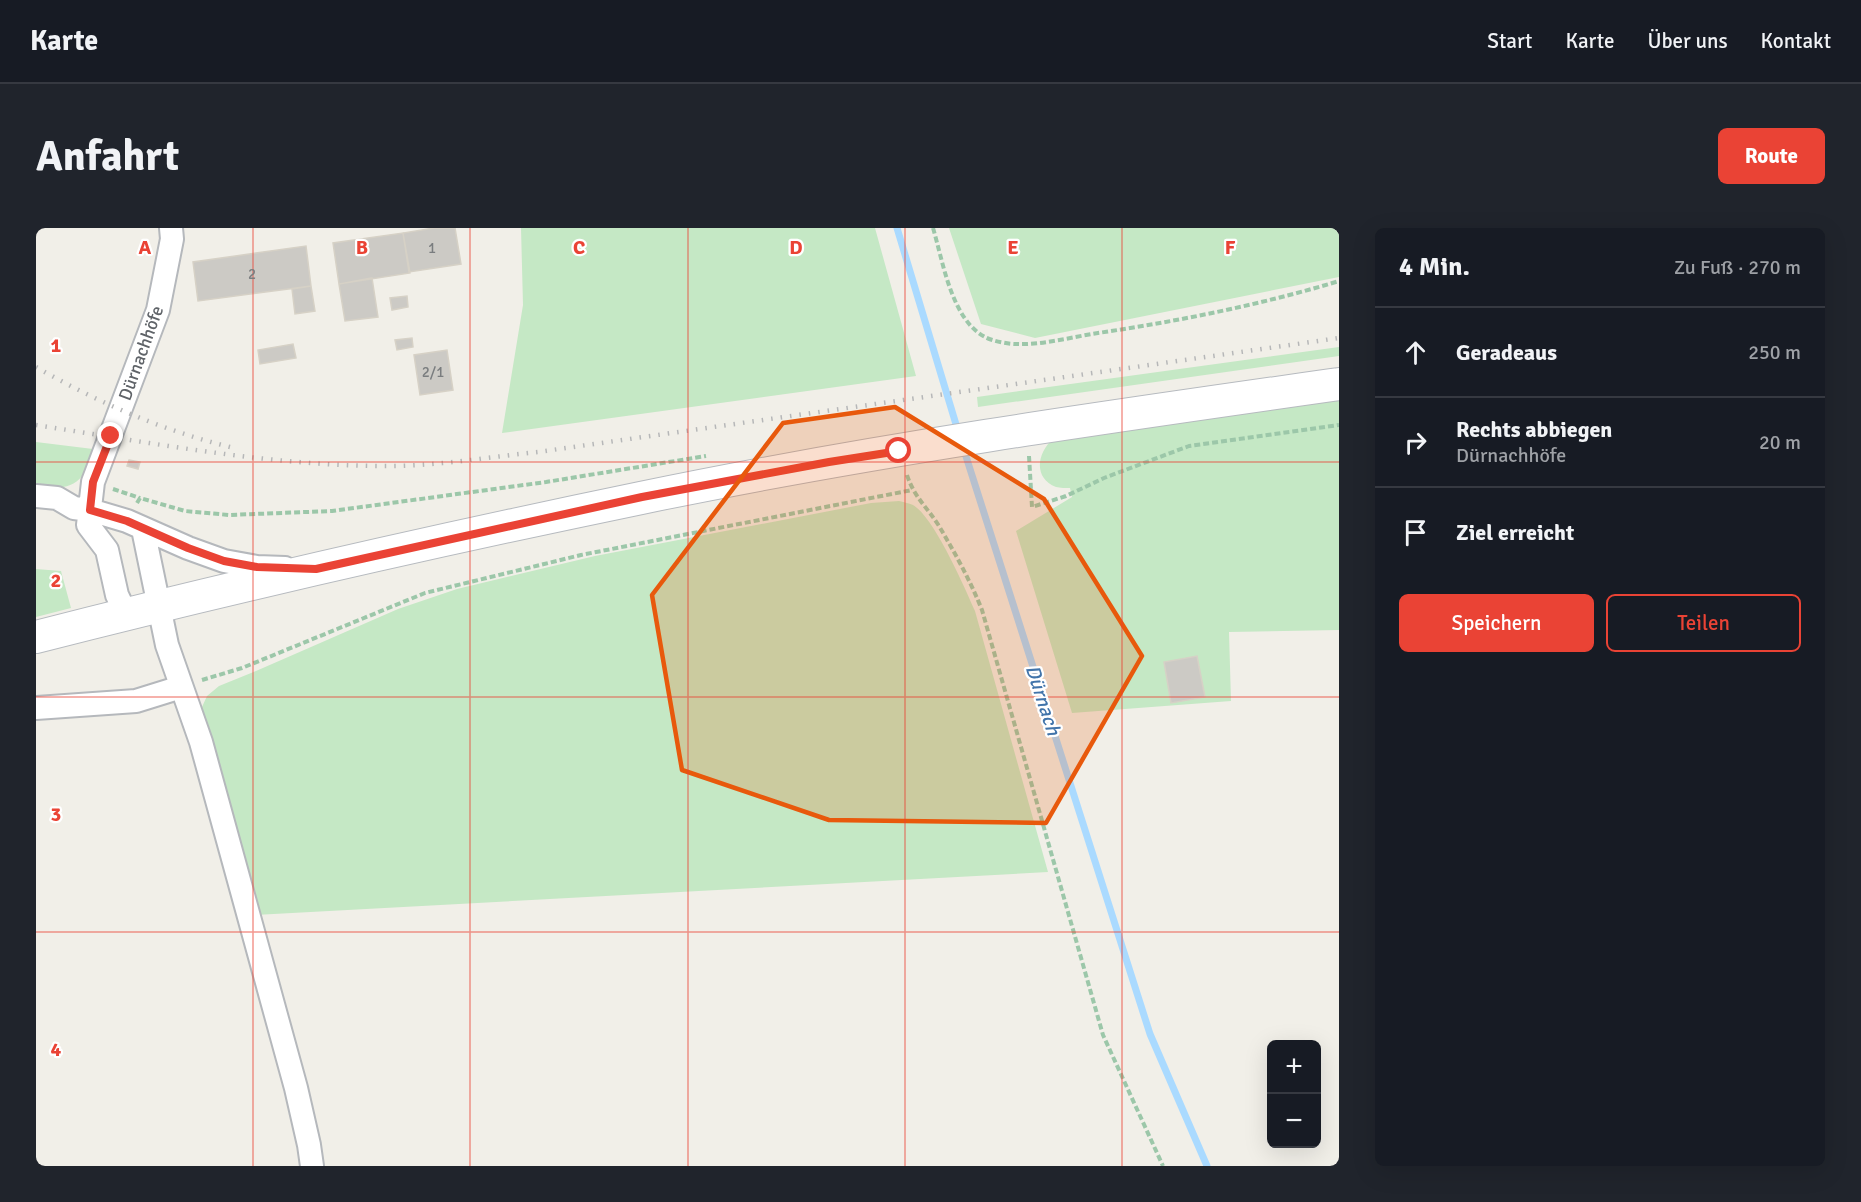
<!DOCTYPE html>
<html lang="de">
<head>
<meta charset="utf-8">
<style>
  body { margin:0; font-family:Signika,sans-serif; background:#20242c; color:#f1f3f6 }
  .controls { position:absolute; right:18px; bottom:18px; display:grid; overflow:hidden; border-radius:9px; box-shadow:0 6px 24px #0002 }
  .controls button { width:54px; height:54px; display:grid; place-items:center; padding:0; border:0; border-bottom:2px solid #363941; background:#171b24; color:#f1f3f6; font:30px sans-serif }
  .stop { position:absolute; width:18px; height:18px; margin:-14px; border:4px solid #ea4335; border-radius:50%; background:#fff }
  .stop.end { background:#ea4335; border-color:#fff; box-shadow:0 2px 6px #0008 }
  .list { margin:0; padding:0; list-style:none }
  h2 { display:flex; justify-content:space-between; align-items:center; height:78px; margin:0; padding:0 24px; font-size:26px }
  h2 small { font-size:20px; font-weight:400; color:#9ea1a6 }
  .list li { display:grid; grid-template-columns:39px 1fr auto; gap:18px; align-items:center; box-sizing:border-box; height:90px; padding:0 24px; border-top:2px solid #363941 }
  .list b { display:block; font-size:22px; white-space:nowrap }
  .list p { margin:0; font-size:20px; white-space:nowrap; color:#9ea1a6 }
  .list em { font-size:20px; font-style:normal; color:#9ea1a6 }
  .actions { display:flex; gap:12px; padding:18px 24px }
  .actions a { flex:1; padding:14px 0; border:2px solid #ea4335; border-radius:9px; text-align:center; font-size:21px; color:#ea4335 }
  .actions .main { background:#ea4335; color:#fff }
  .icon { flex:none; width:33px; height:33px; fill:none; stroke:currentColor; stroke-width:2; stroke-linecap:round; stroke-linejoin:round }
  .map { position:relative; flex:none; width:1303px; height:938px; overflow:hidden; border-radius:9px }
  header { display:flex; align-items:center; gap:36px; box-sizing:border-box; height:84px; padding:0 30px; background:#171b24; border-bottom:2px solid #363941 }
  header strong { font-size:28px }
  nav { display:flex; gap:33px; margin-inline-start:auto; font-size:21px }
  .intro { display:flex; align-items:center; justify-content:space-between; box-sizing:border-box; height:144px; padding:0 36px }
  h1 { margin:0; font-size:42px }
  .button { padding:15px 27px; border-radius:9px; background:#ea4335; color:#fff; font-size:21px; font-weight:700 }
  main { display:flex; gap:36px; padding:0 36px }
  aside { flex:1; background:#171b24; border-radius:9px; box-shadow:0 6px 24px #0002 }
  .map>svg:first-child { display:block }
</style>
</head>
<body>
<header>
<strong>Karte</strong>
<nav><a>Start</a><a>Karte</a><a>Über uns</a><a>Kontakt</a></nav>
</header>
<div class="intro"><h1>Anfahrt</h1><a class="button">Route</a></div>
<main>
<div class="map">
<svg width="1303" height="938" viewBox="0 0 1303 938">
  <rect width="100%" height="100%" fill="#f1efe8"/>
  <path fill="#c5e8c5" d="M485 0H839L880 148 466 205 487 77Z
    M913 0H1303V49L999 110 945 96Z
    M1303 119V128L942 179 941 169Z
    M1303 172V402L1193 404 1195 473 1036 485 980 303 1036 269 1034 260C1030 260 1024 260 1020 259 997 250 1001 225 1017 211Z
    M0 214 57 221C54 229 52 241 46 248 35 263 15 260 0 257Z
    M863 273C867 274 873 275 877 277 898 289 929 360 939 383L1012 644 219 687 167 497 166 479 171 468 183 458 220 443 362 381 421 361 559 328 835 275Z
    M0 341 25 343 35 380 0 389Z"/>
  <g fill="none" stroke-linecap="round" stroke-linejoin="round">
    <path stroke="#aadaff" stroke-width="7" d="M861 0 922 203
      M927 219 1114 806 1171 938"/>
  </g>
  <path fill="#cccac5" stroke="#d6d1c6" stroke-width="1.5" d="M398 0H419L425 36 373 44 367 5Z
    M367 5 374 45 303 56 297 15Z
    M270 18 275 58 162 73 157 34Z
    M336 50 342 89 309 93 303 56Z
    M275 58 279 83 259 86 256 61Z
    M371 68 372 79 356 82 354 70Z
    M376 110 377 119 361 122 359 112Z
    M257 116 260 130 224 136 222 122Z
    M411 122 417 162 384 167 378 127Z
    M93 232 104 234 102 241 91 238Z
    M1161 428 1169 469 1135 475 1128 434Z"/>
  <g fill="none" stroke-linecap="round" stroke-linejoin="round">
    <defs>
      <path id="minor" d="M0 268 21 270 38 280 54 282 91 293 152 320 188 333 221 339 249 340
        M107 301 131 417 165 514 260 860 273 917 276 938
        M90 386 81 367 71 322 52 297 57 254 122 82 136 11 135 0
        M0 480 100 473 145 459"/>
      <path id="secondary" d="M0 409C200 358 402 312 605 270 836 222 1070 189 1303 156"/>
    </defs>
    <use href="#minor" stroke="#b5b8bc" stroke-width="26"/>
    <use href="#secondary" stroke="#b6babf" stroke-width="34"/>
    <path stroke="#9cc7a9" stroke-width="4" stroke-dasharray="6 3" stroke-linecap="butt" d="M897 0C907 33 915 91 949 109 956 113 972 116 980 116 1007 117 1036 109 1062 105 1143 93 1224 77 1303 53
      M993 228 996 279 1030 268 1068 250 1153 218 1303 197
      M871 247C878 269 891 279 903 298 919 325 934 352 946 382L1067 807 1127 938
      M77 261 104 270
      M101 275 104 270 149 283 193 287 296 283 510 254 670 228
      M166 452 206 440 389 365 545 327 876 262"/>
    <use href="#minor" stroke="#fff" stroke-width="22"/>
    <use href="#secondary" stroke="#fff" stroke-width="32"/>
    <path stroke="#b6b7b8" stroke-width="4.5" stroke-dasharray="1.5 8" stroke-linecap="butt" d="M0 139C61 174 125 202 194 219
      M0 197C117 215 234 238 352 238 402 238 452 229 502 224L1303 110"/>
  </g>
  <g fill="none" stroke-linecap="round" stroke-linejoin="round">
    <path stroke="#ea4335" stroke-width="8" d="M75 208 57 254 54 282 91 293 152 320 188 333 221 339 280 341 606 269 793 234 863 223"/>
  </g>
  <path fill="#e8590c" fill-opacity="0.2" stroke="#e8590c" stroke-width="4.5" stroke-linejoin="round" d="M859 179 1008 271 1106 428 1010 595 793 592 646 542 616 367 747 195Z"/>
  <path fill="none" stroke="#ea4335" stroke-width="1.5" stroke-opacity="0.55" d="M217 0V938M434 0V938M652 0V938M869 0V938M1086 0V938M0 234H1303M0 469H1303M0 704H1303"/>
  <g text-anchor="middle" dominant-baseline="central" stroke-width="4.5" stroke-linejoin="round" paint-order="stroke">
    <g font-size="15" fill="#7a7d7f">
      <text x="396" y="20">1</text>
      <text x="216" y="46">2</text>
      <text x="397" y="144">2/1</text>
    </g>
    <g font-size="18" fill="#5f6368" stroke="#fff">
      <text transform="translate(105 125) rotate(-70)">Dürnachhöfe</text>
    </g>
    <g font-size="20" font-style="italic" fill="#4174aa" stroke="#fff">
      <text transform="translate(1007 472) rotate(72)">Dürnach</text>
    </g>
  </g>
  <g font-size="20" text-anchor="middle" font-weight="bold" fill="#ea4335" stroke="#fff" stroke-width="4.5" stroke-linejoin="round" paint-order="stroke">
    <text x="109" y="26">A</text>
    <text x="326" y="26">B</text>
    <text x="543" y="26">C</text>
    <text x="760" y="26">D</text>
    <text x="977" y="26">E</text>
    <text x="1194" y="26">F</text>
    <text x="20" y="124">1</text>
    <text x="20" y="359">2</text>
    <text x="20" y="593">3</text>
    <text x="20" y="828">4</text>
  </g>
</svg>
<div class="controls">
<button>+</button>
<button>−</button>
</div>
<div class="stop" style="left:863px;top:223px"></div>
<div class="stop end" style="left:75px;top:208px"></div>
</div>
<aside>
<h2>4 Min.<small>Zu Fuß · 270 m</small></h2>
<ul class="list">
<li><svg class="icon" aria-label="ahead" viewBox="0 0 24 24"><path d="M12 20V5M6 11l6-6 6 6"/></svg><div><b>Geradeaus</b></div><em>250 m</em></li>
<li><svg class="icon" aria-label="right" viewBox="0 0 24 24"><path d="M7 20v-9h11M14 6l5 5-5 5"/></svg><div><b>Rechts abbiegen</b><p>Dürnachhöfe</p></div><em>20 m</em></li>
<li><svg class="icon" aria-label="arrive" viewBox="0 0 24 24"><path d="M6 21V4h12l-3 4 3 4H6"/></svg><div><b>Ziel erreicht</b></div></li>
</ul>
<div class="actions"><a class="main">Speichern</a><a>Teilen</a></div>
</aside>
</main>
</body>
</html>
